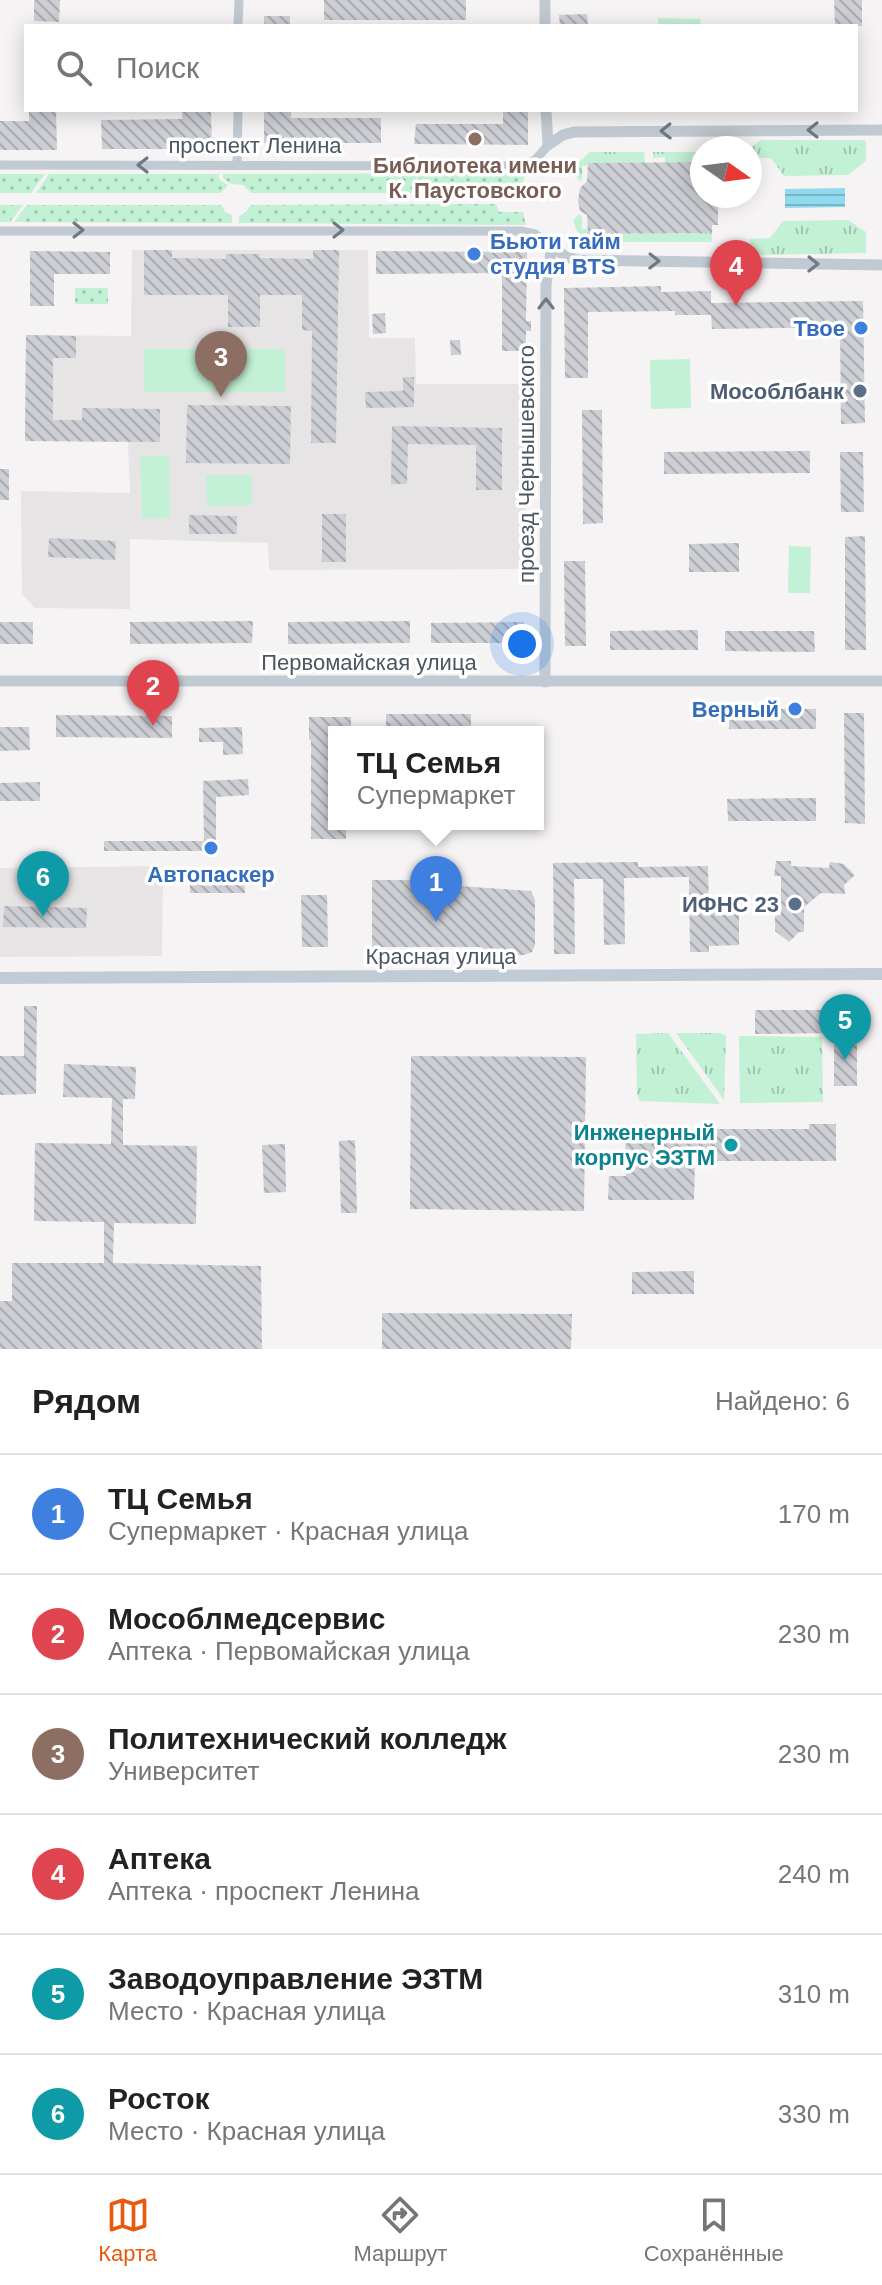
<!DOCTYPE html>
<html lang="ru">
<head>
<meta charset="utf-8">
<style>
  body { margin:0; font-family:Helvetica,sans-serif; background:#f2f2f2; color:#222 }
  .compass { position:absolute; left:690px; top:136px; width:72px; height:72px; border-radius:50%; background:#fff; box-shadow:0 4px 20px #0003; rotate:104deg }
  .you { position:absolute; left:522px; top:644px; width:28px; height:28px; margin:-20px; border:6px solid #fff; border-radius:50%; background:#1a73e8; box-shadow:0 0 0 12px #1a73e833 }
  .badge { display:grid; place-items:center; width:52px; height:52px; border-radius:50%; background:#ea580c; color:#fff; font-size:26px; font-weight:700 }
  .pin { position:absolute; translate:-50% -66px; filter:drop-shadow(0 2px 4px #0008) }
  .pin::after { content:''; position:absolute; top:42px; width:28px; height:24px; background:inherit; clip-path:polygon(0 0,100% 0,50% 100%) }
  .popup { position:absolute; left:328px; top:726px; width:216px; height:104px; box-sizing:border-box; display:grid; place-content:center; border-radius:0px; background:#fff; filter:drop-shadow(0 2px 6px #0005); font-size:26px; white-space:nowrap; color:#767676 }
  .popup b { font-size:30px; color:#222 }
  .popup::after { content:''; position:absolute; left:50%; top:100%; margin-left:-16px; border:16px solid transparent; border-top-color:#fff }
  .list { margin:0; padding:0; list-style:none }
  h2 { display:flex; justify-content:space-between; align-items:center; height:104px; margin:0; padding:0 32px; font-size:34px }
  h2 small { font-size:26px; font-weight:400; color:#767676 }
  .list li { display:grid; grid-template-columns:52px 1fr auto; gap:24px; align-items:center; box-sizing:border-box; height:120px; padding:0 32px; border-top:2px solid #e0e0e0 }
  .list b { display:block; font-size:30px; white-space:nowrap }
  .list p { margin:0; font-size:26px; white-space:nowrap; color:#767676 }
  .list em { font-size:26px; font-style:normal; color:#767676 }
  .icon { flex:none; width:44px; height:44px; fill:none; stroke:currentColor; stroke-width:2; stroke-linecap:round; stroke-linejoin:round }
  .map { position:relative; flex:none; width:882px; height:1349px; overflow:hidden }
  .search { position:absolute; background:#fff; box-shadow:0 4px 20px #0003; left:24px; right:24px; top:24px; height:88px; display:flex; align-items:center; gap:20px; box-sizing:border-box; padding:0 28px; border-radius:0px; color:#767676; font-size:30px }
  .sheet { height:824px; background:#fff }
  nav { display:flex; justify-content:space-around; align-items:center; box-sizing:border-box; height:112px; border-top:2px solid #e0e0e0; background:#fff; font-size:22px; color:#767676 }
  nav a { display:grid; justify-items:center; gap:4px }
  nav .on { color:#ea580c }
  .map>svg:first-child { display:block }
</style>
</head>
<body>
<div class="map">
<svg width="882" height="1349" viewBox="0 0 882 1349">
  <defs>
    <pattern id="grass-tufts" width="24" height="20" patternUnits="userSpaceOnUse" patternTransform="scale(2)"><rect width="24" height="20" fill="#c3f1d5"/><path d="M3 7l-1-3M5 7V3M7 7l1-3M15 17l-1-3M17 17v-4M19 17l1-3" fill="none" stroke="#a0c6b0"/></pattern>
    <pattern id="park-dots" width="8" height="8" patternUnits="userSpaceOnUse" patternTransform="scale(2)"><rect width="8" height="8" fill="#c3f1d5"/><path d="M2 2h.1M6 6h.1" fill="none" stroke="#a0c6b0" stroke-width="1.8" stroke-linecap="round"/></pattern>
    <pattern id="water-rules" width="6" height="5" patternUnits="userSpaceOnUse" patternTransform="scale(2)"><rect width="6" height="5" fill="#90daee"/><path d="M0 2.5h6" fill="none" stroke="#78b4c4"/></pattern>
    <pattern id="building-back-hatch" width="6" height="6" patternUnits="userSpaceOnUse" patternTransform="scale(2)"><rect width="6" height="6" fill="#cdcfd5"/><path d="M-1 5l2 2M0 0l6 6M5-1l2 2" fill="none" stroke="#a8abb0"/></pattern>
  </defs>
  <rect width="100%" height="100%" fill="#f5f3f3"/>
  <path fill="#e6e4e5" d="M132 250H368L369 338H415L416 384H526L525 569 269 570 268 543 130 539V609L35 608 22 594 21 491 130 493 128 442 25 441 26 335 131 336Z
    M163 866 162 956 0 957V868Z"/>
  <path fill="url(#grass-tufts)" d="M761 140H861L866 141V161L848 175 784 176 771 158H750L751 147Z
    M590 152H644L645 163H588L587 166H582V179L580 181 574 173 577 164Z
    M653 152H702V162H665V157L653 158Z
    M579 214 582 217V229H588V234H598V242H588L577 231 573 221Z
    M848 220 866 232V253L762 255C754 253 749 248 750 239L770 238 783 221Z
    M712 233V242H623V234Z
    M668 1033 720 1104 640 1101 637 1095 636 1034Z
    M721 1033 726 1036 724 1100 676 1033Z
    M739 1036 822 1037 823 1102 740 1103Z"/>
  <path fill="url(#park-dots)" d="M526 173 522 184 499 183 496 193H251L243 185 231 184 223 178V174Z
    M0 174H45L31 193H0Z
    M49 174H219V179L228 185 221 193H36Z
    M496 204 499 212H523L526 225 239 223V216L245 213 251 205Z
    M0 205H23L10 222H0Z
    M27 205H221L226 213 232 215V223L14 222Z
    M75 288H108V304H75Z"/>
  <path fill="#c3f1d5" d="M658 18 701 19 700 26H658Z
    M144 349H285V392H144Z
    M690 359 691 408 651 409 650 360Z
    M140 456H169L170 518 142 519Z
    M206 475H252V505L207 506Z
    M789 546 811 547 810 593H788Z"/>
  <path fill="url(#water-rules)" d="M845 188V207L785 208V189Z"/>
  <path fill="url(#building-back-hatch)" d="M34 0H60L59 22 34 21Z
    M324 0H466V20H324Z
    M834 0H862V26H835Z
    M587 14 588 26H560L559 15Z
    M264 16H290V26H264Z
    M29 110H56L57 150H0V121H29Z
    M182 110H211L212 149H102L101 120 182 119Z
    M264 110H291V118H381V143H264Z
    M503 110H528V145L414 144 416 124H503Z
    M702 162V196H718V225H712V233L588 234 587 215 580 211 578 201 580 188 587 181 588 163Z
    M144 250H172V258L226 259V254H260V258L313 259V250H339L336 443H311L312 331 302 330V295H260V327H228V295H144Z
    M30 251 110 252V274H54V306H30Z
    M376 251 527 252 526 321H531V331H526V351H502V273L376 274Z
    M661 286V292L711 291V303L863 301 865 423 841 424 840 327 712 329 711 315H675V311L588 312V378H565L564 288Z
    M385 313 386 333 373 334 372 314Z
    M26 335 76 336V358H53V420H82V408L160 409V442L25 441Z
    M450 340H460L461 355H451Z
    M403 377H414V407L366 408 365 392 403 391Z
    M187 405 291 406 290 464 186 463Z
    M582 410H602L603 523 583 524Z
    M392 426 502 428V490H476V445L408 444 407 484H391Z
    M810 451V473L664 474V452Z
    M840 452H863L864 512H841Z
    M0 469H9V500H0Z
    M322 514H346V562H322Z
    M189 515 237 516V534H189Z
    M865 536 866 650H845V537Z
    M49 538 116 541 115 560 48 557Z
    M739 543V572H689V544Z
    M564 561H585L586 646H565Z
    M253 621 252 643 130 644V622Z
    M410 621V643L288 644V622Z
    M0 622H33V644H0Z
    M524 622V643H431V623Z
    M698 630V650H610V631Z
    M725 631H814L815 652 725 651Z
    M729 709H816V729H729Z
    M844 713H864L865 824 845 823Z
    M386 714H471V732H386Z
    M56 715 172 716V738L56 737Z
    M309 717H351V732H334V824H346V839H311V740H309Z
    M0 727H29L30 750 0 751Z
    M242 727 243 754 223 755V742H199V728Z
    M248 779 249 795 216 797V851H104V841H204L203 781Z
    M40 782V801H0V783Z
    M816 798V821H728L727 799Z
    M776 861H791V866L829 868 830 862 844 864 855 875 844 885 845 894 821 893 804 907V932H799L789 942 775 931V916L781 915V876H774Z
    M638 862V867L708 866 709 910H739V945L709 946V952H690L689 877 624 878 625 944 604 945 603 879H574L575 954H554L553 863Z
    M190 872H244L245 893H190Z
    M372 880H458V886L531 891 535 900V945L532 952 524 955H489L481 947H372Z
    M301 895H327L328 947H302Z
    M4 906 87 908 86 928 3 927Z
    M24 1006H37L36 1094 0 1095V1056H24Z
    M755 1010H847V1019H857V1086H834V1033L755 1034Z
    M411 1056 586 1057 584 1211 410 1209Z
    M64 1064 136 1067 135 1099H123V1145L197 1146 196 1224 114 1223 113 1263 261 1266 262 1349H0V1301H12V1263H104V1222L34 1221 35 1143 111 1144 112 1098 63 1097Z
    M809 1124H836V1161H695L694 1200H608L609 1176H626L625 1125H655V1129H809Z
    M355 1140 357 1213H341L339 1141Z
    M285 1144 286 1192 264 1193 262 1145Z
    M694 1271V1294H632V1272Z
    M382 1313 572 1314 571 1349H382Z"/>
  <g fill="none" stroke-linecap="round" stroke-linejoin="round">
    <path stroke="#c1cad2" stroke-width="9" d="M238 26 239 0
      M0 165 519 166C534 164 539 156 548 145
      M237 165 238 110
      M0 231H521L535 234 552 246"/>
    <path stroke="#c1cad2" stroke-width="11" d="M545 0V26
      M546 110 548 145 563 135 574 132 882 130
      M552 246 566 257 579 260 882 265
      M0 681H882
      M545 682 546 284 552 246"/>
    <path stroke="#c1cbd6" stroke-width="12" d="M0 978 882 974"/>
  </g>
  <defs><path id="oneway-chevron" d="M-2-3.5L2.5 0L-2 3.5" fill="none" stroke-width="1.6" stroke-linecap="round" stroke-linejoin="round" transform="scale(2)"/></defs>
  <g stroke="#6e7983">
    <use href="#oneway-chevron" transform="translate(813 130) rotate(180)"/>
    <use href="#oneway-chevron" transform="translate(666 131) rotate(179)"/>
    <use href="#oneway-chevron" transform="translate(143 165) rotate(180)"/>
    <use href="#oneway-chevron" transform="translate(78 230)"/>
    <use href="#oneway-chevron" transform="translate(338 230)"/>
    <use href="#oneway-chevron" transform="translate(654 261) rotate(1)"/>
    <use href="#oneway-chevron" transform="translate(813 264) rotate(1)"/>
    <use href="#oneway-chevron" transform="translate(546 304) rotate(-90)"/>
  </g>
  <circle fill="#8d6e63" stroke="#fff" stroke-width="3" cx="475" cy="139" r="8"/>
  <g fill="#3f7fe0" stroke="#fff" stroke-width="3">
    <circle cx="474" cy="254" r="8"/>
    <circle cx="861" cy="328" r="8"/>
    <circle cx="795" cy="709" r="8"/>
    <circle cx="211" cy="848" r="8"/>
  </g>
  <g fill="#5c6f8a" stroke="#fff" stroke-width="3">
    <circle cx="860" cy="391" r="8"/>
    <circle cx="795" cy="904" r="8"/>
  </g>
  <circle fill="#0f9aa8" stroke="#fff" stroke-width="3" cx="731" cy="1145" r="8"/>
  <g text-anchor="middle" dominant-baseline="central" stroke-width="7" stroke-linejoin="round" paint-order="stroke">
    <g font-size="22" fill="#4a5661" stroke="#fff">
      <text x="255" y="145">проспект Ленина</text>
      <text transform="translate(526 464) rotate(-90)">проезд Чернышевского</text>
      <text x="369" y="662">Первомайская улица</text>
      <text x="441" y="956">Красная улица</text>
    </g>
    <g font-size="22" font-weight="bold" fill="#785e54" stroke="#fff">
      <text x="475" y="165">Библиотека имени<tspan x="475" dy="25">К. Паустовского</tspan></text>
    </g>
    <g font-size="22" font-weight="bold" fill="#366cbe" stroke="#fff" text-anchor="end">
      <text x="490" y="241" text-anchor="start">Бьюти тайм<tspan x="490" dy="25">студия BTS</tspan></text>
      <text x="845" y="328">Твое</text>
      <text x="779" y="709">Верный</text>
      <text x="211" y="874" text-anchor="middle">Автопаскер</text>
    </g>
    <g font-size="22" font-weight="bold" fill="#4e5e75" stroke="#fff" text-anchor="end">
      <text x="844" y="391">Мособлбанк</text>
      <text x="779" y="904">ИФНС 23</text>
    </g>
    <g font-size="22" font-weight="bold" fill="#0d838f" stroke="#fff" text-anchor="end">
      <text x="715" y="1132">Инженерный<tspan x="715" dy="25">корпус ЭЗТМ</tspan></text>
    </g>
  </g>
</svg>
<svg class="compass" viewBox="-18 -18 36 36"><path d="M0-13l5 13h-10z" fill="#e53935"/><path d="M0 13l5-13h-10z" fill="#767676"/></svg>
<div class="you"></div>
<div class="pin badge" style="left:436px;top:922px;background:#3f7fe0">1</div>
<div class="popup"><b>ТЦ Семья</b>Супермаркет</div>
<div class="pin badge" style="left:153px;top:726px;background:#e0444e">2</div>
<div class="pin badge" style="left:221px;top:397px;background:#8d6e63">3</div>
<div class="pin badge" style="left:736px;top:306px;background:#e0444e">4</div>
<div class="pin badge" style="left:845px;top:1060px;background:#0f9aa8">5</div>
<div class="pin badge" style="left:43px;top:917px;background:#0f9aa8">6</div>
<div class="search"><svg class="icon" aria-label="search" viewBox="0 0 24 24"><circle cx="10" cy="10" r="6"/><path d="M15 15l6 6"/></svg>Поиск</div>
</div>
<section class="sheet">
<h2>Рядом<small>Найдено: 6</small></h2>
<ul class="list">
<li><span class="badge" style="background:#3f7fe0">1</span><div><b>ТЦ Семья</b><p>Супермаркет · Красная улица</p></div><em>170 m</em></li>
<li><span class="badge" style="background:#e0444e">2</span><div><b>Мособлмедсервис</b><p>Аптека · Первомайская улица</p></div><em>230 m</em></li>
<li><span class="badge" style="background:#8d6e63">3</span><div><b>Политехнический колледж</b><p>Университет</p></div><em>230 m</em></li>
<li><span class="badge" style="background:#e0444e">4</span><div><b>Аптека</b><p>Аптека · проспект Ленина</p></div><em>240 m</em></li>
<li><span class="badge" style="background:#0f9aa8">5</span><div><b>Заводоуправление ЭЗТМ</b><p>Место · Красная улица</p></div><em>310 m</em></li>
<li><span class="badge" style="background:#0f9aa8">6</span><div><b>Росток</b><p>Место · Красная улица</p></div><em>330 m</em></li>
</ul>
</section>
<nav>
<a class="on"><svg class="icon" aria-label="map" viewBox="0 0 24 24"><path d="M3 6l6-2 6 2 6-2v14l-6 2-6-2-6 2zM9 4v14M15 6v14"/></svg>Карта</a>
<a><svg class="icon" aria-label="directions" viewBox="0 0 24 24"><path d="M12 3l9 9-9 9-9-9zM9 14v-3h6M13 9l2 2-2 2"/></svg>Маршрут</a>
<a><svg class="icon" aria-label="saved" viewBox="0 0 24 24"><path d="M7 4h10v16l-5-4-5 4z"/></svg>Сохранённые</a>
</nav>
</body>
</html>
